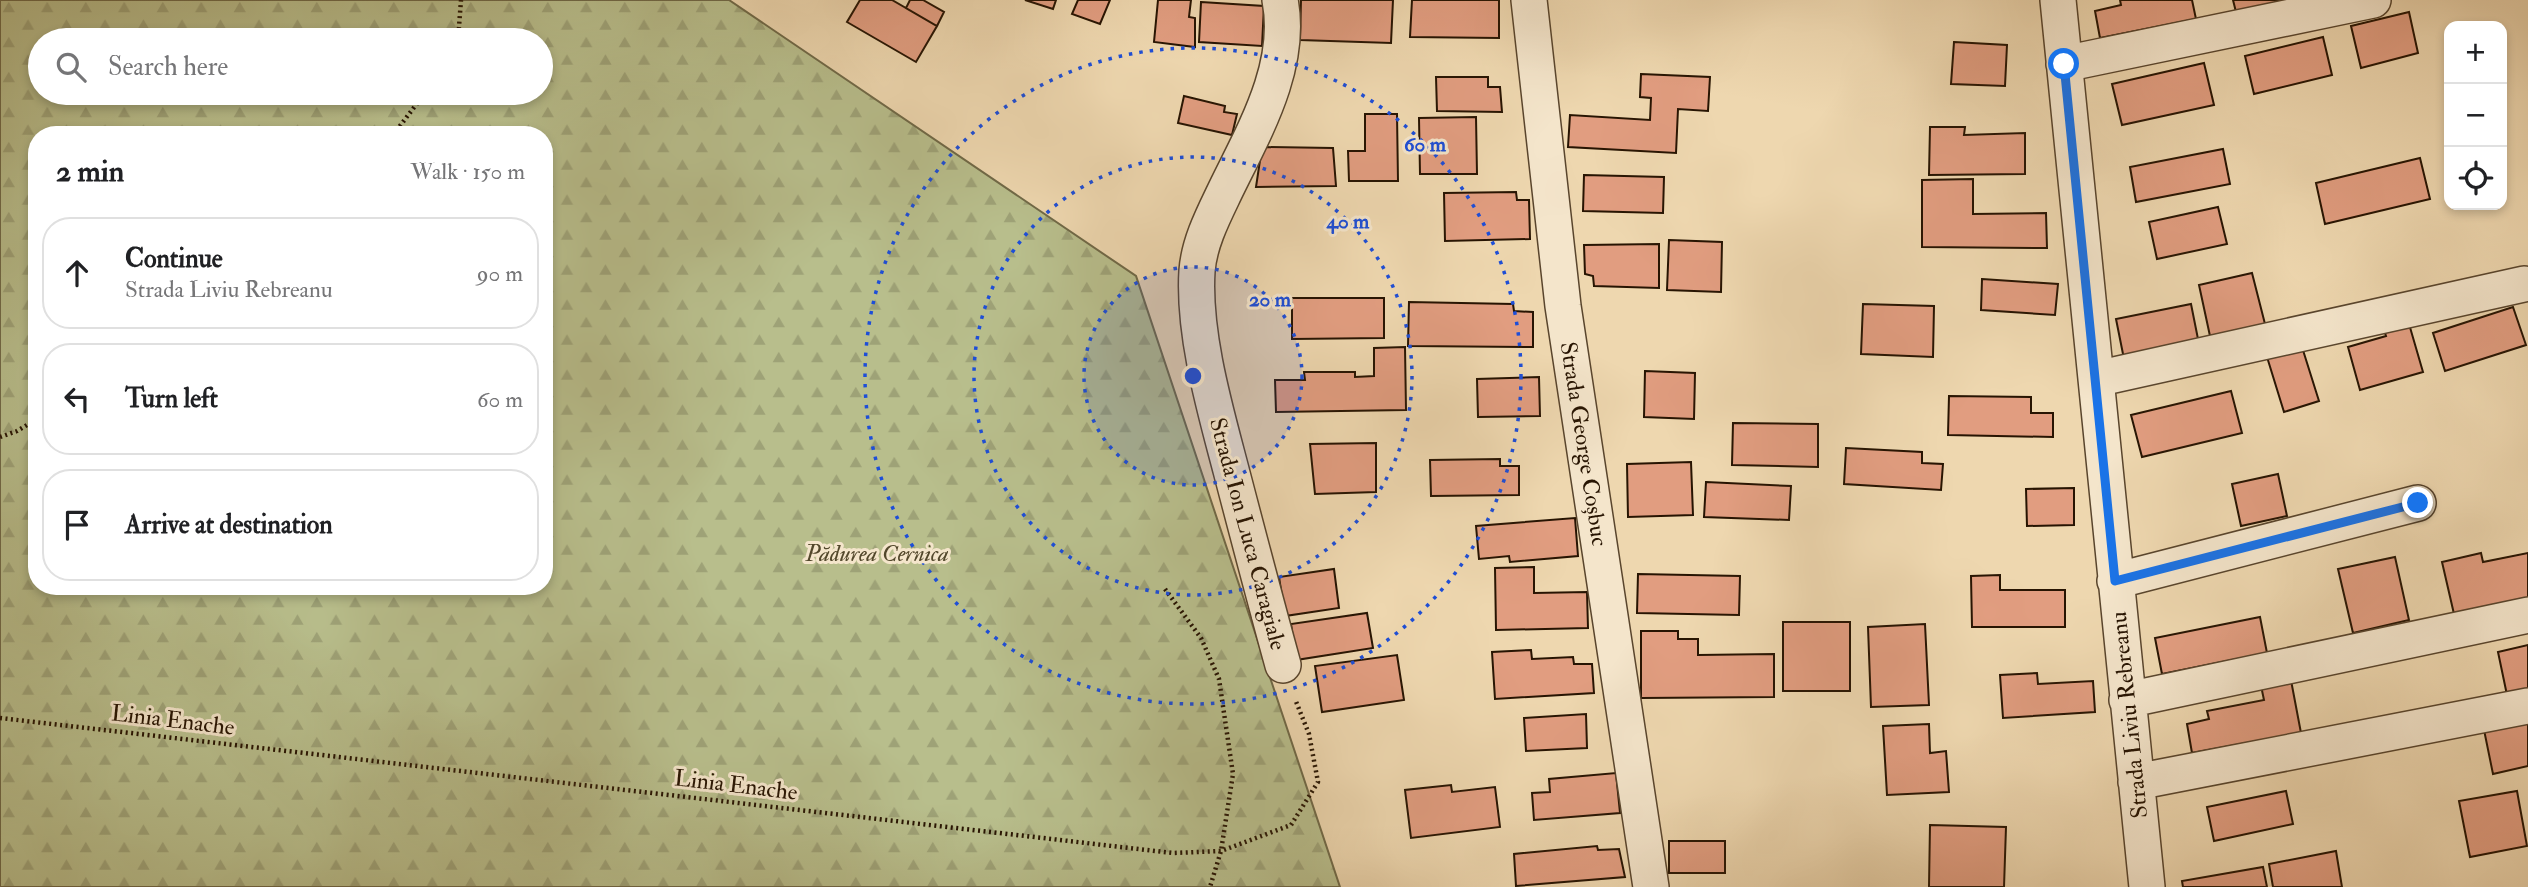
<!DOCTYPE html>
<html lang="en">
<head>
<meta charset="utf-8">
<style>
  body { margin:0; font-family:"IM FELL Double Pica",serif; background:#f6f6f6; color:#202124 }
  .controls { position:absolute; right:21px; top:21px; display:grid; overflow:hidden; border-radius:14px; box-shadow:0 4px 10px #0003 }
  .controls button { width:63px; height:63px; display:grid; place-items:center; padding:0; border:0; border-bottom:2px solid #e0e0e0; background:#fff; color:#202124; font:35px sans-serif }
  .stop { position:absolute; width:21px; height:21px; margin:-16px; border:5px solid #1a73e8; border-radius:50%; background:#fff }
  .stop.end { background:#1a73e8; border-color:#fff; box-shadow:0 2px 7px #0008 }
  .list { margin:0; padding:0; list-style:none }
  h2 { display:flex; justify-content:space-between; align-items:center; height:91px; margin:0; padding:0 28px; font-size:30px }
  h2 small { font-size:23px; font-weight:400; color:#757577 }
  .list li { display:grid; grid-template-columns:46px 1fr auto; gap:21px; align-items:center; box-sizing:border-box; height:112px; margin:0 14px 14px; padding:0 14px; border:2px solid #e0e0e0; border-radius:28px }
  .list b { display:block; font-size:26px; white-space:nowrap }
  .list p { margin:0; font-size:23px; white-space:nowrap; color:#757577 }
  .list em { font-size:23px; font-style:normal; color:#757577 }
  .icon { flex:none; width:38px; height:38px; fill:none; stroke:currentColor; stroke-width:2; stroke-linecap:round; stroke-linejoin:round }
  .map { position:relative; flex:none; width:2528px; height:887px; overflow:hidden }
  .search { position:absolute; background:#fff; box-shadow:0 4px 10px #0003; left:28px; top:28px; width:525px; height:77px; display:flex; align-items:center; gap:18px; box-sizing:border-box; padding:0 24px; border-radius:38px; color:#757577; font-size:26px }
  .panel { position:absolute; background:#fff; box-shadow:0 4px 10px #0003; left:28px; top:126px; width:525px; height:469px; border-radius:28px }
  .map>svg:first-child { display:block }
</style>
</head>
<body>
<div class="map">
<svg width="2528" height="887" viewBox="0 0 2528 887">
  <defs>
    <pattern id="forest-firs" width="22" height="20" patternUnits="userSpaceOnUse" patternTransform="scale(1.75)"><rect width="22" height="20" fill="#b8be8c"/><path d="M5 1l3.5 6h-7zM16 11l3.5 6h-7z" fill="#9ea277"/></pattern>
  </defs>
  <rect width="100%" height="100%" fill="#eed7af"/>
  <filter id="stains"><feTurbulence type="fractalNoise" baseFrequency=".00286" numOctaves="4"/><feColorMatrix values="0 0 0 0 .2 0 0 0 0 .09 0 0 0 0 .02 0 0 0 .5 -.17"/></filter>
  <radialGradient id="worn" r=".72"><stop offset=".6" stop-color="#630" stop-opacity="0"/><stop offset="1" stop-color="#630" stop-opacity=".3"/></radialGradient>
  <path fill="url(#forest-firs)" stroke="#706947" stroke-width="2" fill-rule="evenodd" d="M0 0H729L1136 276 1340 887H0ZM40 40H541V93H40ZM37 135H544V586H37Z"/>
  <path fill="#e19d80" stroke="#271402" stroke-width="2" d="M860 0H892L937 26 916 62 847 22Z
    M910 0H923L944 12 937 26 906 8Z
    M1025 0H1056L1053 9Z
    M1078 0H1110L1100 24 1072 14Z
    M1158 0H1191L1189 17 1195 18V47L1154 42Z
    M1301 0H1393L1391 43 1300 40Z
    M1412 0H1499V38L1410 37Z
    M2120 0H2192L2196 19 2100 38 2095 11 2121 5Z
    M2233 0H2289L2236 12Z
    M1201 2 1264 6 1262 46 1199 42Z
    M2409 12 2418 53 2361 68 2351 26Z
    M2323 37 2332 75 2254 94 2245 56Z
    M1954 42 2007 45 2005 86 1951 84Z
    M2204 63 2214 105 2122 125 2112 84Z
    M1641 74 1710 77 1708 111 1678 109 1676 153 1568 147 1570 115 1650 120 1651 98 1640 97Z
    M1436 77H1488V87H1500L1502 112 1437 111Z
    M1184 96 1225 106 1224 112 1237 114 1232 135 1178 123Z
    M1365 114H1397L1398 181H1349L1348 151H1365Z
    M1476 117 1477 174H1420L1419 118Z
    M1930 127H1965L1964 135 2025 133V174L1929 175Z
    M1262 147 1333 148 1336 186 1256 187Z
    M2223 149 2230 184 2136 202 2130 167Z
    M2420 158 2430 199 2325 224 2316 183Z
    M1584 175 1664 177 1663 213 1583 211Z
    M1973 179V214L2046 213 2047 248 1922 247V180Z
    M1516 192 1517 200H1529L1530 239 1445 241 1444 193Z
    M2218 207 2227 244 2157 259 2149 222Z
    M1669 240 1722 242 1721 292 1667 290Z
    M1659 244V288L1594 286 1593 276 1585 274 1584 245Z
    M2252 273 2265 324 2210 336 2199 285Z
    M1982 279 2058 284 2055 315 1981 310Z
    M1292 298H1384V338L1292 339Z
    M1409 302 1513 304 1514 311 1533 312V347L1408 346Z
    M1863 304 1934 306 1933 357 1861 354Z
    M2191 304 2199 344 2124 359 2116 319Z
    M2513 307 2526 345 2445 371 2433 333Z
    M2407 317 2423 372 2360 390 2348 347 2386 336 2382 324Z
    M1405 347 1406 410 1276 412 1275 380H1305L1304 372H1355V377L1374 376V348Z
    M2302 347 2319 401 2284 412 2267 357Z
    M1645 371 1695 373 1694 419 1644 417Z
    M1539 377 1540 416 1478 417 1477 379Z
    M2231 391 2242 433 2142 457 2131 415Z
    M1949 396 2031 397V413H2053V437L1948 435Z
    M1733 423 1818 424V467L1732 465Z
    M1376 443V492L1315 494 1310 444Z
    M1846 448 1922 452V463L1943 464 1941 490 1844 484Z
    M1500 459V466H1519V495L1431 496 1430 460Z
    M1691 462 1693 515 1628 517 1627 464Z
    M2278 474 2287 516 2241 526 2232 484Z
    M1706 482 1791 486 1789 520 1704 517Z
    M2074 488V525L2027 526 2026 489Z
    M1575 518 1578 556 1510 562 1509 556 1479 559 1476 526Z
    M2481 553 2483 562 2528 553V599L2454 614 2442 562Z
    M2395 557 2409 620 2353 633 2338 569Z
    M1534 567V593L1587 592 1588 628 1496 630 1495 568Z
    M1334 569 1339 608 1285 616 1279 577Z
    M1638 574 1740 576 1739 615 1637 613Z
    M2000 575V590H2065V627H1972L1971 576Z
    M1367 613 1373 648 1296 660 1291 624Z
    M2260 617 2267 653 2162 674 2155 638Z
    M1783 622H1850V691H1783Z
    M1925 624 1929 705 1871 707 1868 627Z
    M1641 631H1678V639H1698V655L1774 654V697L1641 698Z
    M2528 645V691L2507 695 2498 652Z
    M1531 650 1532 659 1573 657 1574 664H1592L1594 693 1495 699 1492 652Z
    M1397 655 1404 700 1322 712 1315 666Z
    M2037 673 2038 684 2093 681 2095 712 2003 718 2000 675Z
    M2290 675 2301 733 2192 753 2187 724 2209 719 2207 711 2264 700 2260 681Z
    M2528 711V766L2493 774 2482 720Z
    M1586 714 1587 748 1526 751 1524 718Z
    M1929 724 1930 753 1946 751 1949 792 1887 795 1883 726Z
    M1616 773 1620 813 1534 820 1532 793 1550 792 1549 779Z
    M1451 785 1452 792 1495 787 1500 827 1411 838 1405 790Z
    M2286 791 2293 824 2214 841 2207 807Z
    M2517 791 2527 846 2470 857 2459 801Z
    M1930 825 2006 827 2004 887H1929Z
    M1669 841H1725V873H1669Z
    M1597 846 1598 850 1619 849 1625 877 1516 886 1514 854Z
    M2336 851 2342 887H2273L2269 864Z
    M2263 867 2267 887H2183L2182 881Z"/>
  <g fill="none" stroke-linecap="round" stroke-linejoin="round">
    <defs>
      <path id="minor" d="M1280 0C1293 67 1253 133 1225 191 1213 216 1199 243 1197 271 1193 334 1215 409 1231 470 1248 535 1265 600 1283 665
        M1529 0 1563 306 1651 887
        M2058 0 2147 887
        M2064 64 2373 0
        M2096 379 2524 284
        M2115 581 2418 503
        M2127 700 2528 615
        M2136 782 2528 706"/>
    </defs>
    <use href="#minor" stroke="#59452d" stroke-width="38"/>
    <path stroke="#271402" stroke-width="4.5" stroke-dasharray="2 3.5" stroke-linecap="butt" d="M458 40 461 0
      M393 135 425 93
      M0 437 17 431 37 419
      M1165 589 1201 638 1219 679 1233 774 1221 851 1210 887
      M0 718 1173 853 1221 851 1291 825 1318 782 1309 734 1295 699"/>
    <use href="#minor" stroke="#f4e5cb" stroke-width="35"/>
  </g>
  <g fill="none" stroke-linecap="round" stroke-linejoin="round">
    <path stroke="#1a73e8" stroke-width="9" d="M2064 64 2115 581 2418 503"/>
  </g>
  <circle cx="1193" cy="376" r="109" fill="#1d4ed8" fill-opacity=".12"/>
  <g fill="none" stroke="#1d4ed8" stroke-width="3.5" stroke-dasharray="3.5 7">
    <circle cx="1193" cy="376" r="109"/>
    <circle cx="1193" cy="376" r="219"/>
    <circle cx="1193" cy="376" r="328"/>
  </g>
  <g text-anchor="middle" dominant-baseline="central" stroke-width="6" stroke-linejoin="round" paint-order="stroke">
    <g font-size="23" fill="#271402" stroke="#f4e5cb">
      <text transform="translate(1584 444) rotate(81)">Strada George Coșbuc</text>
      <text transform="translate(1248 534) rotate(75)">Strada Ion Luca Caragiale</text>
      <text transform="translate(2129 715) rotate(-96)">Strada Liviu Rebreanu</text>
      <text transform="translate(173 720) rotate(7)">Linia Enache</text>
      <text transform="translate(736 785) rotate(7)">Linia Enache</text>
    </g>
    <g font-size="23" font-style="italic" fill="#52472b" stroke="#f4e5cb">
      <text x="877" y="553">Pădurea Cernica</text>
    </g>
  </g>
  <circle cx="1193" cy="376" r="10" fill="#1d4ed8" stroke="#f4e5cb" stroke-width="3.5"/>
  <g font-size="21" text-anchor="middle" font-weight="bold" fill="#1d4ed8" stroke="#f4e5cb" stroke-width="6" stroke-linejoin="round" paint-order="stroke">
    <text x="1425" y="151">60 m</text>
    <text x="1348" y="228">40 m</text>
    <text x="1270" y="306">20 m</text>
  </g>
  <rect width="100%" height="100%" filter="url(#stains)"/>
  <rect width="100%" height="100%" fill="url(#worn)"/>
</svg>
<div class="controls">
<button>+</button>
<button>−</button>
<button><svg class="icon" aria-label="locate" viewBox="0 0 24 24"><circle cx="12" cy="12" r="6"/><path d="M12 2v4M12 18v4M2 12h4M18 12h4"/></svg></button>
</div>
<div class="stop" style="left:2064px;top:64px"></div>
<div class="stop end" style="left:2418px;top:503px"></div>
<div class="search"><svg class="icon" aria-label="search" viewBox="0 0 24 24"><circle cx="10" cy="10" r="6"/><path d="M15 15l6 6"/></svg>Search here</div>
<section class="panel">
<h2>2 min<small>Walk · 150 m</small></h2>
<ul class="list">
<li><svg class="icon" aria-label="ahead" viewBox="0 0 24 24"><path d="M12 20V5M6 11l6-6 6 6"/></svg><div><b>Continue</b><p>Strada Liviu Rebreanu</p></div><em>90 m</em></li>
<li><svg class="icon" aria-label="left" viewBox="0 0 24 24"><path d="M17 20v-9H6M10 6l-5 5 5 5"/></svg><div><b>Turn left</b></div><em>60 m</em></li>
<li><svg class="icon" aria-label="arrive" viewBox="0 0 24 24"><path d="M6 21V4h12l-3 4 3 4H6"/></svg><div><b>Arrive at destination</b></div></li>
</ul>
</section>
</div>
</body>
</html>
